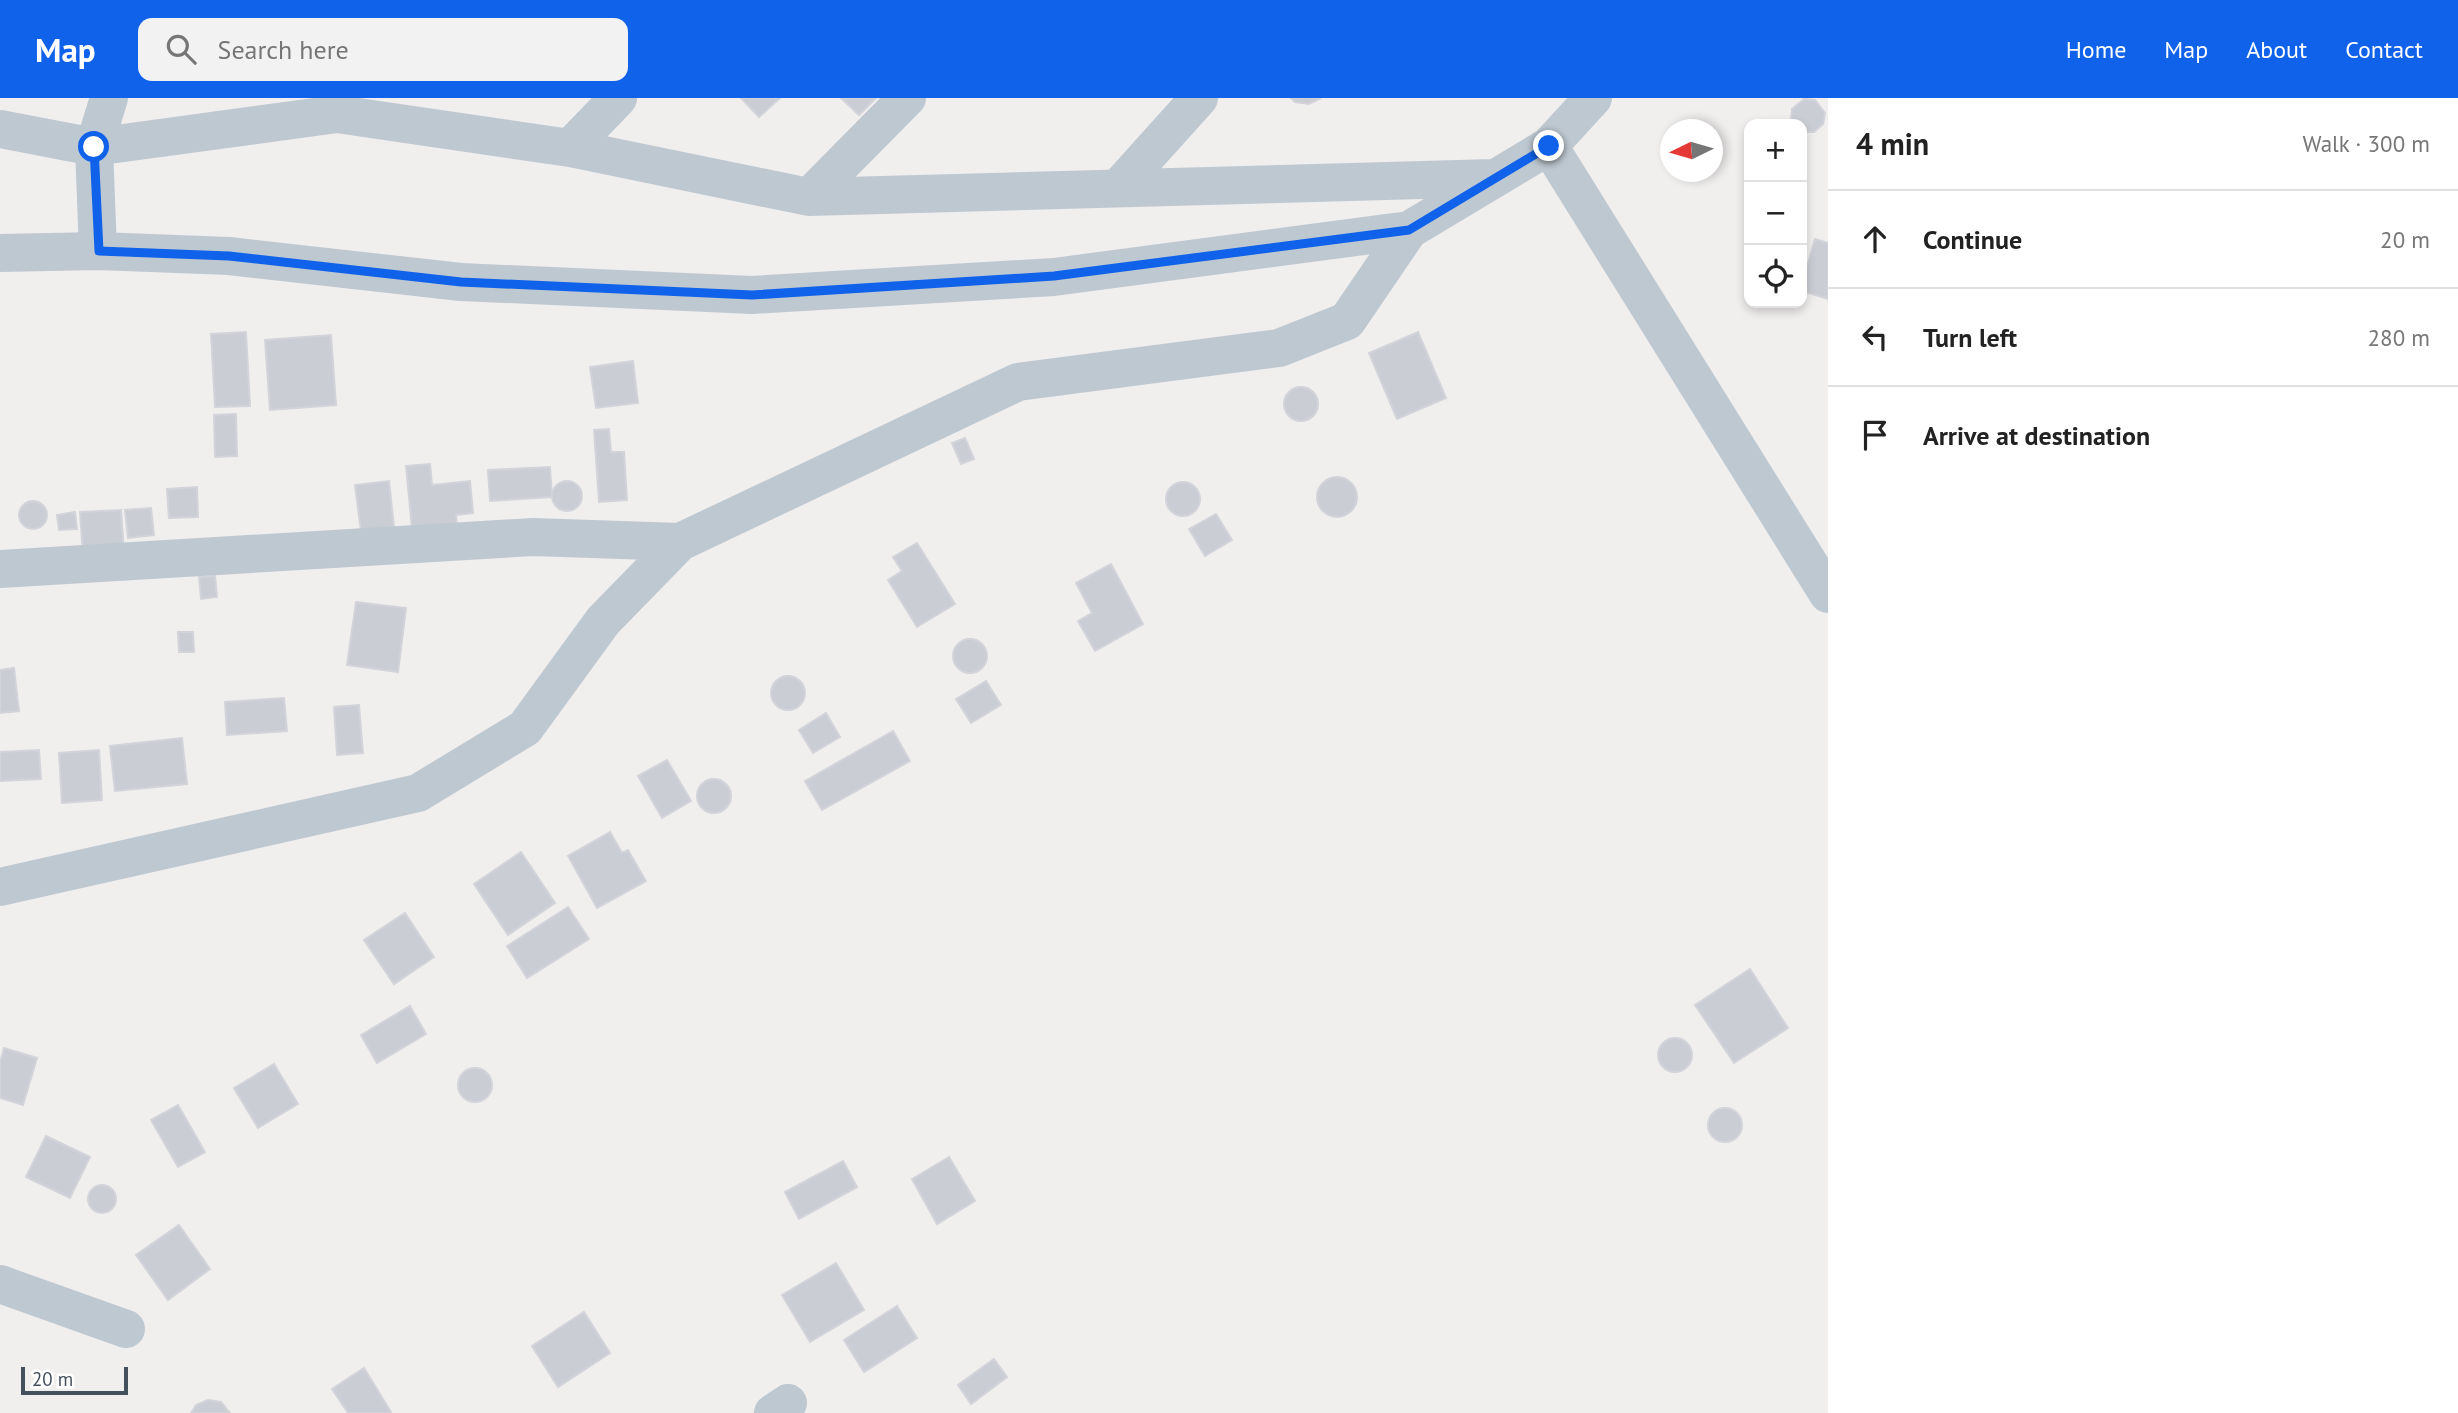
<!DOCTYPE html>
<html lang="en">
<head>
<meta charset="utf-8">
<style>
  body { margin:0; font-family:"PT Sans",sans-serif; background:#f2f2f2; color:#222 }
  .controls { position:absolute; right:21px; top:21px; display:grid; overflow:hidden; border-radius:14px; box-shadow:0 4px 10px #0003 }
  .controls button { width:63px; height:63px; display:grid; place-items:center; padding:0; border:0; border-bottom:2px solid #e0e0e0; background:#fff; color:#222; font:35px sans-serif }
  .compass { position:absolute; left:1660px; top:21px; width:63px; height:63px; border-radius:50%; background:#fff; box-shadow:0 4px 10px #0003; rotate:265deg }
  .scale { position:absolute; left:21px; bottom:18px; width:107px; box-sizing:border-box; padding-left:7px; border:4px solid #45505d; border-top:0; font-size:19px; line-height:24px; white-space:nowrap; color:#45505d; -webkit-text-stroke:5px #fff; paint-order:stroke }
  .stop { position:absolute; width:21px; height:21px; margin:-16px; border:5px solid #1062ea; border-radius:50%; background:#fff }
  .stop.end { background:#1062ea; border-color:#fff; box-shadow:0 2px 7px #0008 }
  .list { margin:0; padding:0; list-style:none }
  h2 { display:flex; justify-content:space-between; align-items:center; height:91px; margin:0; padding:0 28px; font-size:30px }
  h2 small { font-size:23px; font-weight:400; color:#767676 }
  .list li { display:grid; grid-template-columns:46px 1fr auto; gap:21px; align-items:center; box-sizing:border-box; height:98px; padding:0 28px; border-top:2px solid #e0e0e0 }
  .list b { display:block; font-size:26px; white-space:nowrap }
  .list em { font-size:23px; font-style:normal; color:#767676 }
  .icon { flex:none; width:38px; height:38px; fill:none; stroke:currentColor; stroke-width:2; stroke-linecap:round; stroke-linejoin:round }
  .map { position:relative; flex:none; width:1828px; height:1315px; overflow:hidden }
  header { display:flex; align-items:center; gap:42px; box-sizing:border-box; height:98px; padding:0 35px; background:#1062ea; color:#fff }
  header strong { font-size:33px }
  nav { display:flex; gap:38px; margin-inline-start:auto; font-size:24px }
  .search { width:490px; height:63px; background:#f2f2f2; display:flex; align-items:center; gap:18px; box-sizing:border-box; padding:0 24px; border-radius:14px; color:#767676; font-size:26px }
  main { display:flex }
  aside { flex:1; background:#fff }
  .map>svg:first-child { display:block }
</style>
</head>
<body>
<header>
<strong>Map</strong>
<div class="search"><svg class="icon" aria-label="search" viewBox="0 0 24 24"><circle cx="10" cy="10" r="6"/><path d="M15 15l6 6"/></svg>Search here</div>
<nav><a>Home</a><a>Map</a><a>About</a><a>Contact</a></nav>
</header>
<main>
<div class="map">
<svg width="1828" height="1315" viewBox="0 0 1828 1315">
  <rect width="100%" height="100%" fill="#f1eeee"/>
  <path fill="#cacdd3" stroke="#d2d4da" stroke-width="2" d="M741 0H780L759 19Z
    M841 0H876L859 17Z
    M1291 0H1321L1309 6 1295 4Z
    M1804 1 1815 2 1825 15 1823 26 1814 34H1802V26H1793L1791 22 1792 11Z
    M1815 141 1828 145V201L1802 193V186Z
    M246 234 250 308 215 309 211 236Z
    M1418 234 1446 300 1397 321 1369 255Z
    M331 237 336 307 270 312 265 242Z
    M633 263 638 305 596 310 590 269Z
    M1284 306a17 17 0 1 1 34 0a17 17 0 1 1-34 0Z
    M236 316 237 358 215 359 214 317Z
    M609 331 611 354H624L627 402 599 404 594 332Z
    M965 340 974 361 961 366 952 345Z
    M430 366 432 387 470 383 473 415 456 417 457 427 412 431 406 368Z
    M550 369 552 399 490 403 488 372Z
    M1317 399a20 20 0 1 1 40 0a20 20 0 1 1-40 0Z
    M389 383 394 429 361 433 355 387Z
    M552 398a15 15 0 1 1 30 0a15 15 0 1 1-30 0Z
    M1166 401a17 17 0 1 1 34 0a17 17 0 1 1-34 0Z
    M197 389 198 419 169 420 167 391Z
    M19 417a14 14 0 1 1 28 0a14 14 0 1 1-28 0Z
    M151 410 154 437 128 440 125 412Z
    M121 412 124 455 83 457 80 414Z
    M75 414 77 431 59 432 57 417Z
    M1216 416 1232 442 1205 458 1189 431Z
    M917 445 955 506 917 529 888 482 902 473 893 459Z
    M1111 466 1143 526 1095 553 1078 523 1092 515 1076 485Z
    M215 478 217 499 201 501 199 479Z
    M356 504 406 510 398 574 347 567Z
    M178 534H193L194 554H179Z
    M953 558a17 17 0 1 1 34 0a17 17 0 1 1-34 0Z
    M14 570 19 613 0 615V572Z
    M771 595a17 17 0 1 1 34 0a17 17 0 1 1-34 0Z
    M986 583 1001 607 971 625 956 601Z
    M284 600 287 633 227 637 225 604Z
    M359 607 363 655 337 657 334 609Z
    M826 615 840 639 813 655 799 632Z
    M893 633 910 663 822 712 805 683Z
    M182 640 187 686 115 693 110 648Z
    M39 652 41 681 0 683V654Z
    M99 652 102 702 62 705 59 655Z
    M667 662 691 703 662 720 638 678Z
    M697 698a17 17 0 1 1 34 0a17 17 0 1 1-34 0Z
    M610 734 622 755 628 752 646 783 597 810 568 758Z
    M521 754 555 805 508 837 474 786Z
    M568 809 589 841 527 880 507 848Z
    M405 815 434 859 394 886 364 842Z
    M1750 871 1788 930 1734 965 1695 907Z
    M410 908 426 936 377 965 361 937Z
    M1658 957a17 17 0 1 1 34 0a17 17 0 1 1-34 0Z
    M4 950 37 960 23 1007 0 1000V965Z
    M274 966 298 1006 258 1030 234 990Z
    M458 987a17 17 0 1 1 34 0a17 17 0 1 1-34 0Z
    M178 1007 205 1054 178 1069 151 1022Z
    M1708 1027a17 17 0 1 1 34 0a17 17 0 1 1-34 0Z
    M46 1038 90 1059 70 1100 26 1079Z
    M949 1059 975 1103 937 1126 912 1081Z
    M843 1063 857 1089 799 1121 785 1094Z
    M88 1101a14 14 0 1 1 28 0a14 14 0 1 1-28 0Z
    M179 1127 210 1171 168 1202 136 1157Z
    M836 1165 864 1212 810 1244 782 1197Z
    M897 1208 917 1240 864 1274 844 1242Z
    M584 1214 610 1255 558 1289 532 1248Z
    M994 1261 1007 1279 971 1306 958 1287Z
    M364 1270 391 1314 390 1315H348L332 1291Z
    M208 1302 221 1304 230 1315H191L196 1307Z"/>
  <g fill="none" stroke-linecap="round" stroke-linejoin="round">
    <path stroke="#bec8d1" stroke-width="38" d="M109 0 94 49 337 16 570 50 809 99 1494 80
      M0 31 94 49 98 153
      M1549 48 1593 0
      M570 50 618 0
      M1118 90 1199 0
      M809 99 907 0
      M0 155 98 153 229 158 461 184 752 197 1054 179 1409 132 1549 48 1828 496
      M0 471 533 439 680 444 1018 284 1279 250 1347 223 1409 132
      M0 789 418 695 525 630 603 523 680 444
      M0 1186 126 1231
      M773 1315 788 1305"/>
  </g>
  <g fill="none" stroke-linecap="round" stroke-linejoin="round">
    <path stroke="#1062ea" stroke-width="9" d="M94 49 99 153 229 158 461 184 752 197 1054 178 1409 132 1549 48"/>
  </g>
</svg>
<div class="controls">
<button>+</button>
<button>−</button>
<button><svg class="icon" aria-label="locate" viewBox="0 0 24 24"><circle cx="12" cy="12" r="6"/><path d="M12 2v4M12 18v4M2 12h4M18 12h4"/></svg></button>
</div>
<svg class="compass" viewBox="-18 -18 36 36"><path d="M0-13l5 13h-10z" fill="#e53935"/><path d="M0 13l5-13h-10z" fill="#767676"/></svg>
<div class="scale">20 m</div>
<div class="stop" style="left:94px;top:49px"></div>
<div class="stop end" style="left:1549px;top:48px"></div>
</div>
<aside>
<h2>4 min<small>Walk · 300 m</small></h2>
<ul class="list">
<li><svg class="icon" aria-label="ahead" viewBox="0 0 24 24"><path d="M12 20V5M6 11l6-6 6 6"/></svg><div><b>Continue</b></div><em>20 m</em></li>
<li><svg class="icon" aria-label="left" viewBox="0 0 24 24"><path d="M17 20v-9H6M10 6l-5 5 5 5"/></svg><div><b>Turn left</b></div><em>280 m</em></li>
<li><svg class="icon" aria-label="arrive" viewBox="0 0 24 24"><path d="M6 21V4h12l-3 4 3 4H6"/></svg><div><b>Arrive at destination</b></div></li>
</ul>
</aside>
</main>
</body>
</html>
